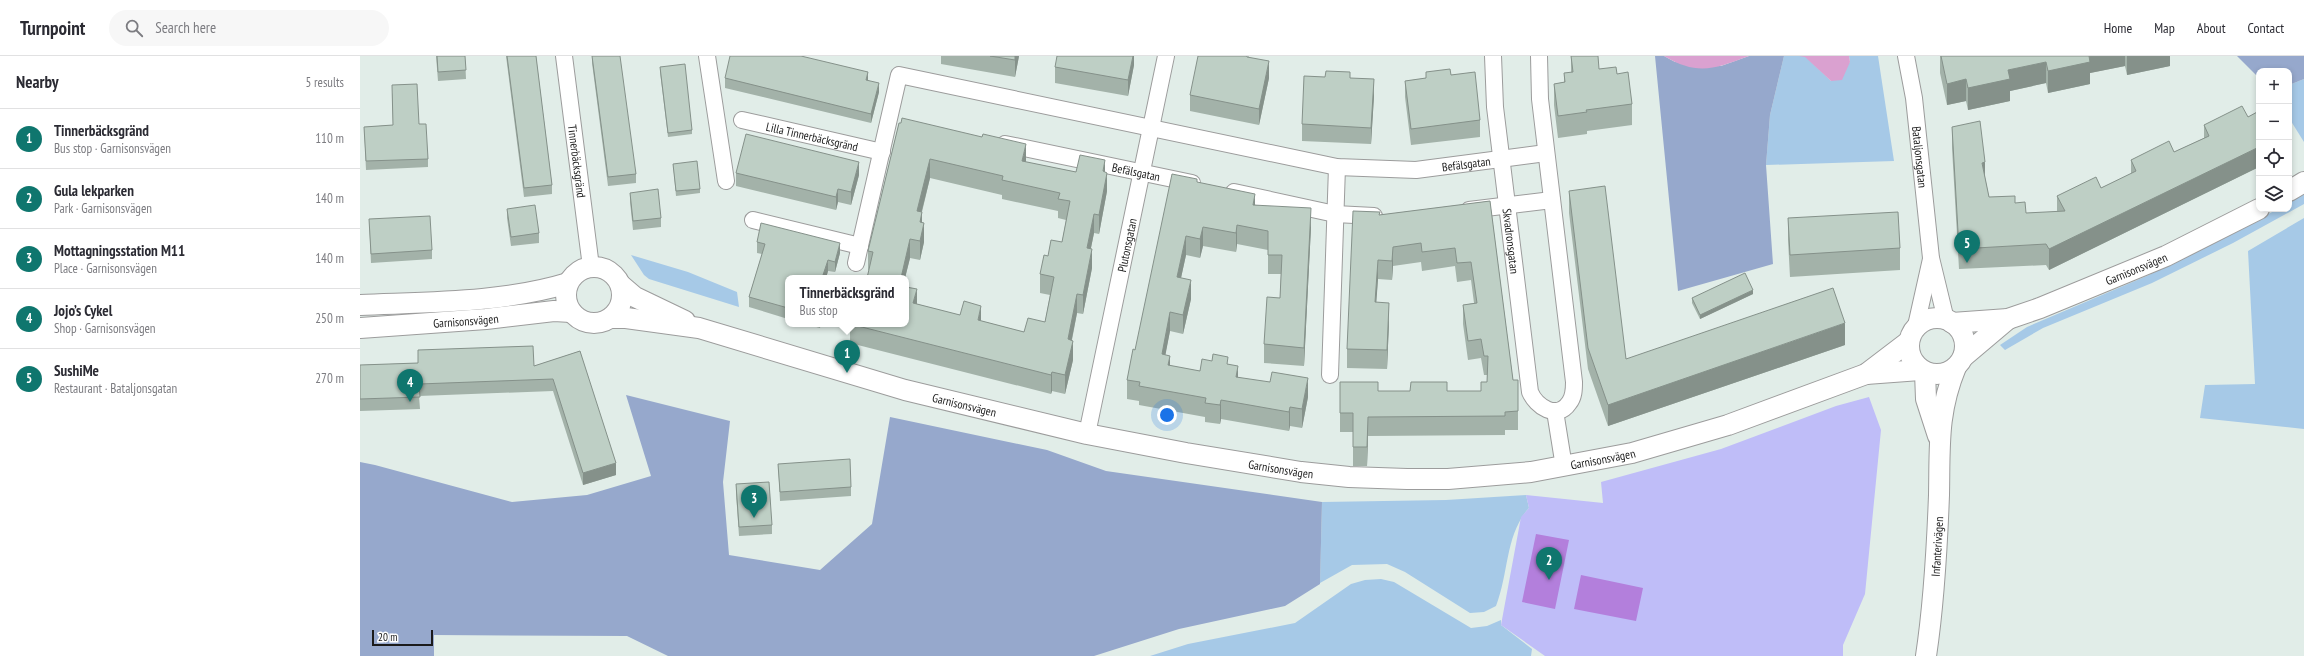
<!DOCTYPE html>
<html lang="en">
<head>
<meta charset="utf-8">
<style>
  body { margin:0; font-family:"PT Sans Narrow",sans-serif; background:#f7f7f7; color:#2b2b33 }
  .controls { position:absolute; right:12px; top:12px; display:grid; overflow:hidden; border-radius:8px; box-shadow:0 2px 6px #0003 }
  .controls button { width:36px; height:36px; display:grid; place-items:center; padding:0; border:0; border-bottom:1px solid #e1e1e2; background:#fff; color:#2b2b33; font:20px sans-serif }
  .scale { position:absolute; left:12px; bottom:10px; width:61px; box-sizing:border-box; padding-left:4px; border:2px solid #1b1b1b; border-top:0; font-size:11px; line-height:14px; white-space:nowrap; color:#1b1b1b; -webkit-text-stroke:3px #fff; paint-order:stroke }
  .you { position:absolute; left:807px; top:359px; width:14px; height:14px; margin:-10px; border:3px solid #fff; border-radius:50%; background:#1a73e8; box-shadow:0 0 0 6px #1a73e833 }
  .badge { display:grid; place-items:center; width:26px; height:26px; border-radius:50%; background:#0f766e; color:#fff; font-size:13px; font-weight:700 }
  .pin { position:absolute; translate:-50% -33px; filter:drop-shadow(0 1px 2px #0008) }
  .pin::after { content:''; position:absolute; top:21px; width:14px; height:12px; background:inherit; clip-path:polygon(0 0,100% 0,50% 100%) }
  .popup { position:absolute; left:425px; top:219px; width:124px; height:52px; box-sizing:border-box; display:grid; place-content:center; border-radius:8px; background:#fff; filter:drop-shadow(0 1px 3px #0005); font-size:13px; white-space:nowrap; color:#7c7c81 }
  .popup b { font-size:15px; color:#2b2b33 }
  .popup::after { content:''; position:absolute; left:50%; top:100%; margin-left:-8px; border:8px solid transparent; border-top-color:#fff }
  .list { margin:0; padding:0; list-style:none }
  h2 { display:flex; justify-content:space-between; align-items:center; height:52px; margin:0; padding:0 16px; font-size:17px }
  h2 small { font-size:13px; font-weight:400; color:#7c7c81 }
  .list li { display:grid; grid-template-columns:26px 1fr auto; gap:12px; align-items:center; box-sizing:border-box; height:60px; padding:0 16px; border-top:1px solid #e1e1e2 }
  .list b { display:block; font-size:15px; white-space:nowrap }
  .list p { margin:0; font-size:13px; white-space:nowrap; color:#7c7c81 }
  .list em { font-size:13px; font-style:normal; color:#7c7c81 }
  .icon { flex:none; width:22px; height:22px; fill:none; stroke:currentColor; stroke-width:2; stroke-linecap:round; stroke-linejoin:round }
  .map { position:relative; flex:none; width:1944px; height:600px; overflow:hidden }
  header { display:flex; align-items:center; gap:24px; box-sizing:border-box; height:56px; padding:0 20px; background:#fff; border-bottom:1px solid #e1e1e2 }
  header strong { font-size:19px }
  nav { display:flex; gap:22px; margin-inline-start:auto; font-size:14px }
  .search { width:280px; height:36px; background:#f7f7f7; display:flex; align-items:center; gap:10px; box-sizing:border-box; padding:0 14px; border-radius:22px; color:#7c7c81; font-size:15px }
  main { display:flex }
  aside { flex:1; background:#fff }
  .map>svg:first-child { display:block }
</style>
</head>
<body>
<header>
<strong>Turnpoint</strong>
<div class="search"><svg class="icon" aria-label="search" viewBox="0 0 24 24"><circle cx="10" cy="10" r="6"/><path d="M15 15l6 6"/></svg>Search here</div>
<nav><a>Home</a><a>Map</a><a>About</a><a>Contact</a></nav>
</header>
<main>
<aside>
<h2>Nearby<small>5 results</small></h2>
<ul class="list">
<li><span class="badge">1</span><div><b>Tinnerbäcksgränd</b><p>Bus stop · Garnisonsvägen</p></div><em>110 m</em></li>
<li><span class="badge">2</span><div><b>Gula lekparken</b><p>Park · Garnisonsvägen</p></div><em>140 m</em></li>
<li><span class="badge">3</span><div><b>Mottagningsstation M11</b><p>Place · Garnisonsvägen</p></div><em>140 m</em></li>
<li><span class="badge">4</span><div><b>Jojo’s Cykel</b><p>Shop · Garnisonsvägen</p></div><em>250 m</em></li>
<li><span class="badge">5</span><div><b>SushiMe</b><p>Restaurant · Bataljonsgatan</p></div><em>270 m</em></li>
</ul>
</aside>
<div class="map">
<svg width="1944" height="600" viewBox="0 0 1944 600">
  <rect width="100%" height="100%" fill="#e1ede8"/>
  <path fill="#a6c9e7" d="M1424 0H1445L1471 25 1490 6 1489 0H1518L1534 105 1406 109 1410 59Z
    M1944 23V86L1929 62V29Z
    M1944 138V148L1873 187 1792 227 1683 272 1645 294 1640 289 1667 271 1789 219 1918 153H1929V147Z
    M1944 162V373L1840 362 1845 329 1895 328 1888 195Z
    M271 199 328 216 377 236 379 251 289 223 284 219Z
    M1166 439 1169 452C1145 479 1149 517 1136 550L1124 556 1110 557 1045 516 1027 508 992 509 960 527 962 446 1086 444Z
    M1021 523 1034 526 1111 572 1127 570 1141 564V569L1172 593 1171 600H790L828 588 935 567 991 528 1005 524Z"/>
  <path fill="#96a8cc" d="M1295 0H1304L1315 6 1361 10 1389 0H1424L1410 59 1406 109 1413 208 1318 235Z
    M1877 0H1944V23L1929 29V15H1899V22Z
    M266 339 370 365 363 426 369 499 460 514 512 468 530 361 687 394 746 415 962 446 960 528 925 550 819 573 734 600H308L267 580 74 579V600H0V406L15 409 152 446 227 439 291 420Z"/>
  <path fill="#bfbdf8" d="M1509 341 1521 374 1505 538 1483 589V600H1185L1141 569 1161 461 1169 452 1166 439 1243 447 1241 426 1361 393 1476 350Z"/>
  <path fill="#b37fdc" d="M1176 478 1209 484 1195 553 1162 546Z
    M1221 519 1283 532 1276 565 1214 553Z"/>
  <path fill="#daa1d0" d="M1304 0H1389C1354 13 1338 20 1304 0Z
    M1439 0H1489L1490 6 1482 24 1471 25 1445 1Z"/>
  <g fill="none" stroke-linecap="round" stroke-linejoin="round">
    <defs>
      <g id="minor">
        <path id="s1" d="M204 0 231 211"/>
        <path d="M347 0 366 125"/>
        <path id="s2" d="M1133 0 1135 51 1170 336C1176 350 1197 365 1209 347 1214 341 1214 333 1214 326L1180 43 1179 0"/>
        <path id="s3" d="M1546 0 1554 42 1571 202 1586 264"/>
        <path id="s4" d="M382 64 522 96"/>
        <path id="s5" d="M645 88 832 127"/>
        <path d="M874 136 975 158 1014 160"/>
        <path d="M1109 154 1192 144"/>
        <path d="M393 164 500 190"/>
        <path id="s6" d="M496 207 539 19 977 111 1056 114 1186 97"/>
        <path d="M1556 270 1571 203"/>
        <path d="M970 319 977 111"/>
        <path d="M1195 355 1204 411"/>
        <path id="s7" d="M727 378 806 0"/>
      </g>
      <g id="tertiary">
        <path d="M1929 135 1944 126"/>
        <circle cx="234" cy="239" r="28"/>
        <path d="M261 229 275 241 325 265"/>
        <path d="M0 249C67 246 143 247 208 227"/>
        <circle cx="1577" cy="290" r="28"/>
        <path id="s8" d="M251 262H266L339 272 545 334 727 378 826 397 941 416 989 421 1047 423H1088L1171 416 1272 397 1368 369 1506 318 1548 286"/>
        <path id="s9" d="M1592 267 1648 263 1680 252 1806 200 1899 153"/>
        <path id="s10" d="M0 272 126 263 194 255 211 256"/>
        <path d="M1603 301 1648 263"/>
        <path d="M1565 316 1566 343 1578 380"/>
        <path d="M1506 318 1560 314"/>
        <path id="s11" d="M1566 600C1574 547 1577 493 1579 439 1580 391 1577 357 1596 311"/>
      </g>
    </defs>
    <use href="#minor" stroke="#9c9c9c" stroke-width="18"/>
    <use href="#tertiary" stroke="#9c9c9c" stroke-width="22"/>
    <use href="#minor" stroke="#fff" stroke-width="16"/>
    <use href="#tertiary" stroke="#fff" stroke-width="20"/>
  </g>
  <path fill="#a3b2a9" d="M76 0H105L106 23 78 25Z
    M146 0H176L192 129V138L164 141Z
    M232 0 276 118V127L248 130 232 7Z
    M581 0H659L655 21 581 8Z
    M774 0V9L768 40 695 27V11Z
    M889 0V1L909 22 899 69 830 55V39Z
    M1211 0 1239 13 1257 18 1272 48V69L1227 75V78L1198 82 1194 49V28L1204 26V17H1211Z
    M1580 0H1810V10L1767 19 1765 10 1730 17V28L1688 37 1686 27 1650 35V45L1608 54 1606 45 1587 49 1580 17Z
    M300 11 332 74V78L308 81 300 16Z
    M1066 16 1091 19 1120 64V81L1051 89 1045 41V25L1066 22Z
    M365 22 508 24 519 36 511 67 365 32Z
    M990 22 1014 40 1011 88 942 85V68Z
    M32 37 59 68 68 103V111L6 114 4 71 33 69Z
    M1899 55V111L1689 214 1686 209 1599 213 1592 92V71L1625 121 1629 141 1655 147 1666 157 1697 156V140L1741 132 1771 118V104L1814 96 1844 82V69L1888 61Z
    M539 67 666 106 716 116H745L747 135 739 178 734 177 731 192 732 212 723 258 717 257 712 284 713 304 705 338 692 335 691 338 490 287V268L557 248 664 276 685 266 690 239 680 237V218L688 200 702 186 706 164 698 162V155L642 143V139L570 122 562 156V166L564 186 560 204 550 202 545 222H507L509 214H508V195Z
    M313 108 340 133V137L316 140Z
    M376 117 499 119 491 149 478 146 476 154 376 130Z
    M837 127 951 171 944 310 904 307V288L920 242 921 218H908V194L877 188 876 196 843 190 840 202 826 199 821 222 831 243 823 278 810 275 805 299 810 310 840 315 868 308 878 321 948 341 942 372 930 370 929 375 861 363 860 368 845 366V361L779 349V345L767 343V324L775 294Z
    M1209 135 1266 303 1485 289 1248 370 1228 313 1209 157Z
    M270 137 301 162V171L273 174 270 146Z
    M1130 145 1153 324H1158V374H1145V379L1008 380 1007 410H993V376H980V326L1018 335H1121L1127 326V319H1124L1121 302 1108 304 1103 268V249L1114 247 1111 224 1097 226 1095 210 1062 215 1061 206 1033 210 1032 224 1018 223 1016 246 1029 266 1027 313 987 312V293L1020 159Z
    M147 153 179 177V187L151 190 147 162Z
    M1428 162 1540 192V214L1430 221 1428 184Z
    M9 163 72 194V203L11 207Z
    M397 186 480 197 475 216 468 215 466 222H428V263L389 251V241L402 198 397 197Z
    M1393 238 1340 263 1332 247V242Z
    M445 268H461L460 272Z
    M58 294 174 310 220 295 256 419 223 429 193 335 59 340 60 353 0 355V309L58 307Z
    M418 408 491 431V440L420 445Z
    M376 428 412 469V478L379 480 376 437Z"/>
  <path fill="#85918a" d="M655 0H659L655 21Z
    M773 0H774V9L768 40V24Z
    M1728 0H1765V10L1730 17V28L1688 37V15Z
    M1767 0H1810V10L1767 19Z
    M909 5V22L899 69V53Z
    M1686 6V27L1650 35V45L1608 54V32L1648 14Z
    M508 16V25L506 24Z
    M1014 23V40L1011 88V72Z
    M1606 23V45L1587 49V28Z
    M519 27V36L511 67V58Z
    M666 88V107L662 105Z
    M1899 91V111L1689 214V193Z
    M570 103V122L557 174V155Z
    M745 104V123L743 115Z
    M499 106V119L491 149V136Z
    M1625 106V127L1622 107Z
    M747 117V135L739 178V159Z
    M478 133V146L476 154V141Z
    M895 138V157L893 149Z
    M951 152V171L944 310V292Z
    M562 156V175L560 166Z
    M734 158V177L727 211V192Z
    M564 167V186L560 204V185Z
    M877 169V188L876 196V177Z
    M843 171V190L840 202V183Z
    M826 180V199L817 240V221Z
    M550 183V202L545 222H541Z
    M480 187V197L475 216V206Z
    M1033 191V210L1032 224V205Z
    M732 193V212L723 258V239Z
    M468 204V215L466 222H462Z
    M1018 204V223L1015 265V246Z
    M831 224V243L823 278V259Z
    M557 233V252L553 247Z
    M1393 234V238L1340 263V259Z
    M717 238V257L708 302V283Z
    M1029 247V266L1027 313V294Z
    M621 250V269L618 264Z
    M810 256V275L802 317V298Z
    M1485 267V289L1248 370V349Z
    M713 285V304L705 338V319Z
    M810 300V319L808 309Z
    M878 310V329L876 321Z
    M692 316V335L691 338V319Z
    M948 322V341L942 372V353Z
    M861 344V363L860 368V349Z
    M930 351V370L929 375V356Z
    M1008 361V380L1007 410V391Z
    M256 407V419L223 429V417Z"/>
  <path fill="#becfc5" stroke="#85918a" d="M77 0H105L106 14 78 16Z
    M147 0H176L192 129 164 132Z
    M232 0H260L276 118 248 121Z
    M370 0H441L508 16 506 24 519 27 511 58 365 22Z
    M630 0H655V4Z
    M697 0H773L768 24 695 11Z
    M838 0H887V1L909 5 899 53 830 39Z
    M1211 0H1238L1239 13 1256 11 1257 18 1268 16 1272 48 1226 54 1227 56 1198 60 1194 28 1205 26 1204 17 1213 16Z
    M1581 0H1729L1730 6 1688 15 1686 6 1648 14 1650 23 1608 32 1606 23 1587 28Z
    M325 8 332 74 308 77 300 11Z
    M1090 13 1091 19 1115 16 1120 64 1051 73 1045 25 1066 22V16Z
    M966 15 990 16V22L1014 23 1011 72 942 68 944 20 965 21Z
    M57 28 59 68H66L68 103 6 105 4 71 33 69 32 29Z
    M1882 50 1888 61 1899 55V91L1689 193 1686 188 1599 193 1592 71 1620 65 1625 106 1622 107 1629 141 1655 140V147L1665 146 1666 157 1705 155 1697 140 1736 121 1741 132 1776 115 1771 104 1809 85 1814 96 1849 80 1844 69Z
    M542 62 622 81 623 78 666 88 662 105 716 116 720 99 745 104 743 115 747 117 739 159 734 158 727 192 732 193 723 239 717 238 708 283 713 285 705 319 692 316 691 319 490 268H546V231L557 233 553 247 600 259 604 245 621 250 618 264 664 276 668 262 685 266 694 221 680 218 684 199 688 200 691 184 702 186 710 145 698 143 700 137 642 124 643 120 570 103 557 155 562 156 560 166 564 167 560 185 550 183 541 222H507L513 196 508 195 539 67H541Z
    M386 78 499 106 491 136 478 133 476 141 376 117Z
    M337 105 340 133 316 135 313 108Z
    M812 118 837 123V126L895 138 893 149 951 152 944 292 904 288 907 241 920 242 922 199H908V175L877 169 876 177 843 171 840 183 826 180 817 221 831 224 823 259 810 256 802 298 810 300 808 309 840 315 842 303 852 305 853 298 868 301 867 308 878 310 876 321 910 326 912 316 948 322 942 353 930 351 929 356 861 344 860 349 845 347 846 342 779 330 780 326 767 324 773 293 775 294Z
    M1245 130 1266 303 1473 232 1485 267 1248 349 1228 292 1209 135Z
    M298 133 301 162 273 165 270 137Z
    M1130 145 1153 324H1158V355L1145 356V360L1008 361 1007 391H993V357H980V326H1018V335H1050L1051 326H1087V335H1121V326H1127L1128 300H1124L1121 283 1108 285 1103 249 1117 247 1111 206 1097 207 1095 192 1062 196 1061 187 1033 191 1032 205 1018 204 1015 246 1029 247 1027 294 987 293 993 155 1020 156 1019 159Z
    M175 149 179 177 151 181 147 153Z
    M1538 156 1540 192 1430 199 1428 162Z
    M70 160 72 194 11 198 9 163Z
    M401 167 480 187 475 206 468 204 462 222H428V252L389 241 405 188 397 186Z
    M1385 217 1393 234 1340 259 1332 242Z
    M173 290 174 310 220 295 256 407 223 417 193 323 59 328 60 341 0 343V309L58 307V294Z
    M490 403 491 431 420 436 418 408Z
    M409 426 412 469 379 471 376 428Z"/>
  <g text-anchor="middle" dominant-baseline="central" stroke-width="3" stroke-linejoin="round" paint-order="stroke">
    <g font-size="12" fill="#1b1b1b" stroke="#fff">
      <text stroke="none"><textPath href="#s4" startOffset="72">Lilla Tinnerbäcksgränd</textPath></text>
      <text stroke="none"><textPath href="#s3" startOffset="102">Bataljonsgatan</textPath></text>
      <text stroke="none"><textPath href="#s1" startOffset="106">Tinnerbäcksgränd</textPath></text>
      <text stroke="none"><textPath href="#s6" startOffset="770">Befälsgatan</textPath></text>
      <text stroke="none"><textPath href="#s5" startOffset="134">Befälsgatan</textPath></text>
      <text stroke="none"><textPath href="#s2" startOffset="186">Skvadronsgatan</textPath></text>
      <text stroke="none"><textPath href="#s7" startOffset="193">Plutonsgatan</textPath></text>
      <text stroke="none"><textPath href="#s9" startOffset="194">Garnisonsvägen</textPath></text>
      <text stroke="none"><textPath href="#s10" startOffset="106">Garnisonsvägen</textPath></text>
      <text stroke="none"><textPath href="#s8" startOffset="365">Garnisonsvägen</textPath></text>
      <text stroke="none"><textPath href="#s8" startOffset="1012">Garnisonsvägen</textPath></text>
      <text stroke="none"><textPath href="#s8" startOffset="688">Garnisonsvägen</textPath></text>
      <text stroke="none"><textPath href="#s11" startOffset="110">Infanterivägen</textPath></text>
    </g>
  </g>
</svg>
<div class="controls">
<button>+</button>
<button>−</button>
<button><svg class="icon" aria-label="locate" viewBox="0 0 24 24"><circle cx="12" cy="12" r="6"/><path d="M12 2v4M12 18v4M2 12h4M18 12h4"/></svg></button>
<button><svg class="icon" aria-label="layers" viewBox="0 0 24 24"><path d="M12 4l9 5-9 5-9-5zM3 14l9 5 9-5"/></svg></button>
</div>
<div class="scale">20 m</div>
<div class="you"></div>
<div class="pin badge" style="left:487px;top:317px">1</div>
<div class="popup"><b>Tinnerbäcksgränd</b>Bus stop</div>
<div class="pin badge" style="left:1189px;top:524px">2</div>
<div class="pin badge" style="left:394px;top:462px">3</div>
<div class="pin badge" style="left:50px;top:346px">4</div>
<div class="pin badge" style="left:1607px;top:207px">5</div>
</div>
</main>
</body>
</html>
